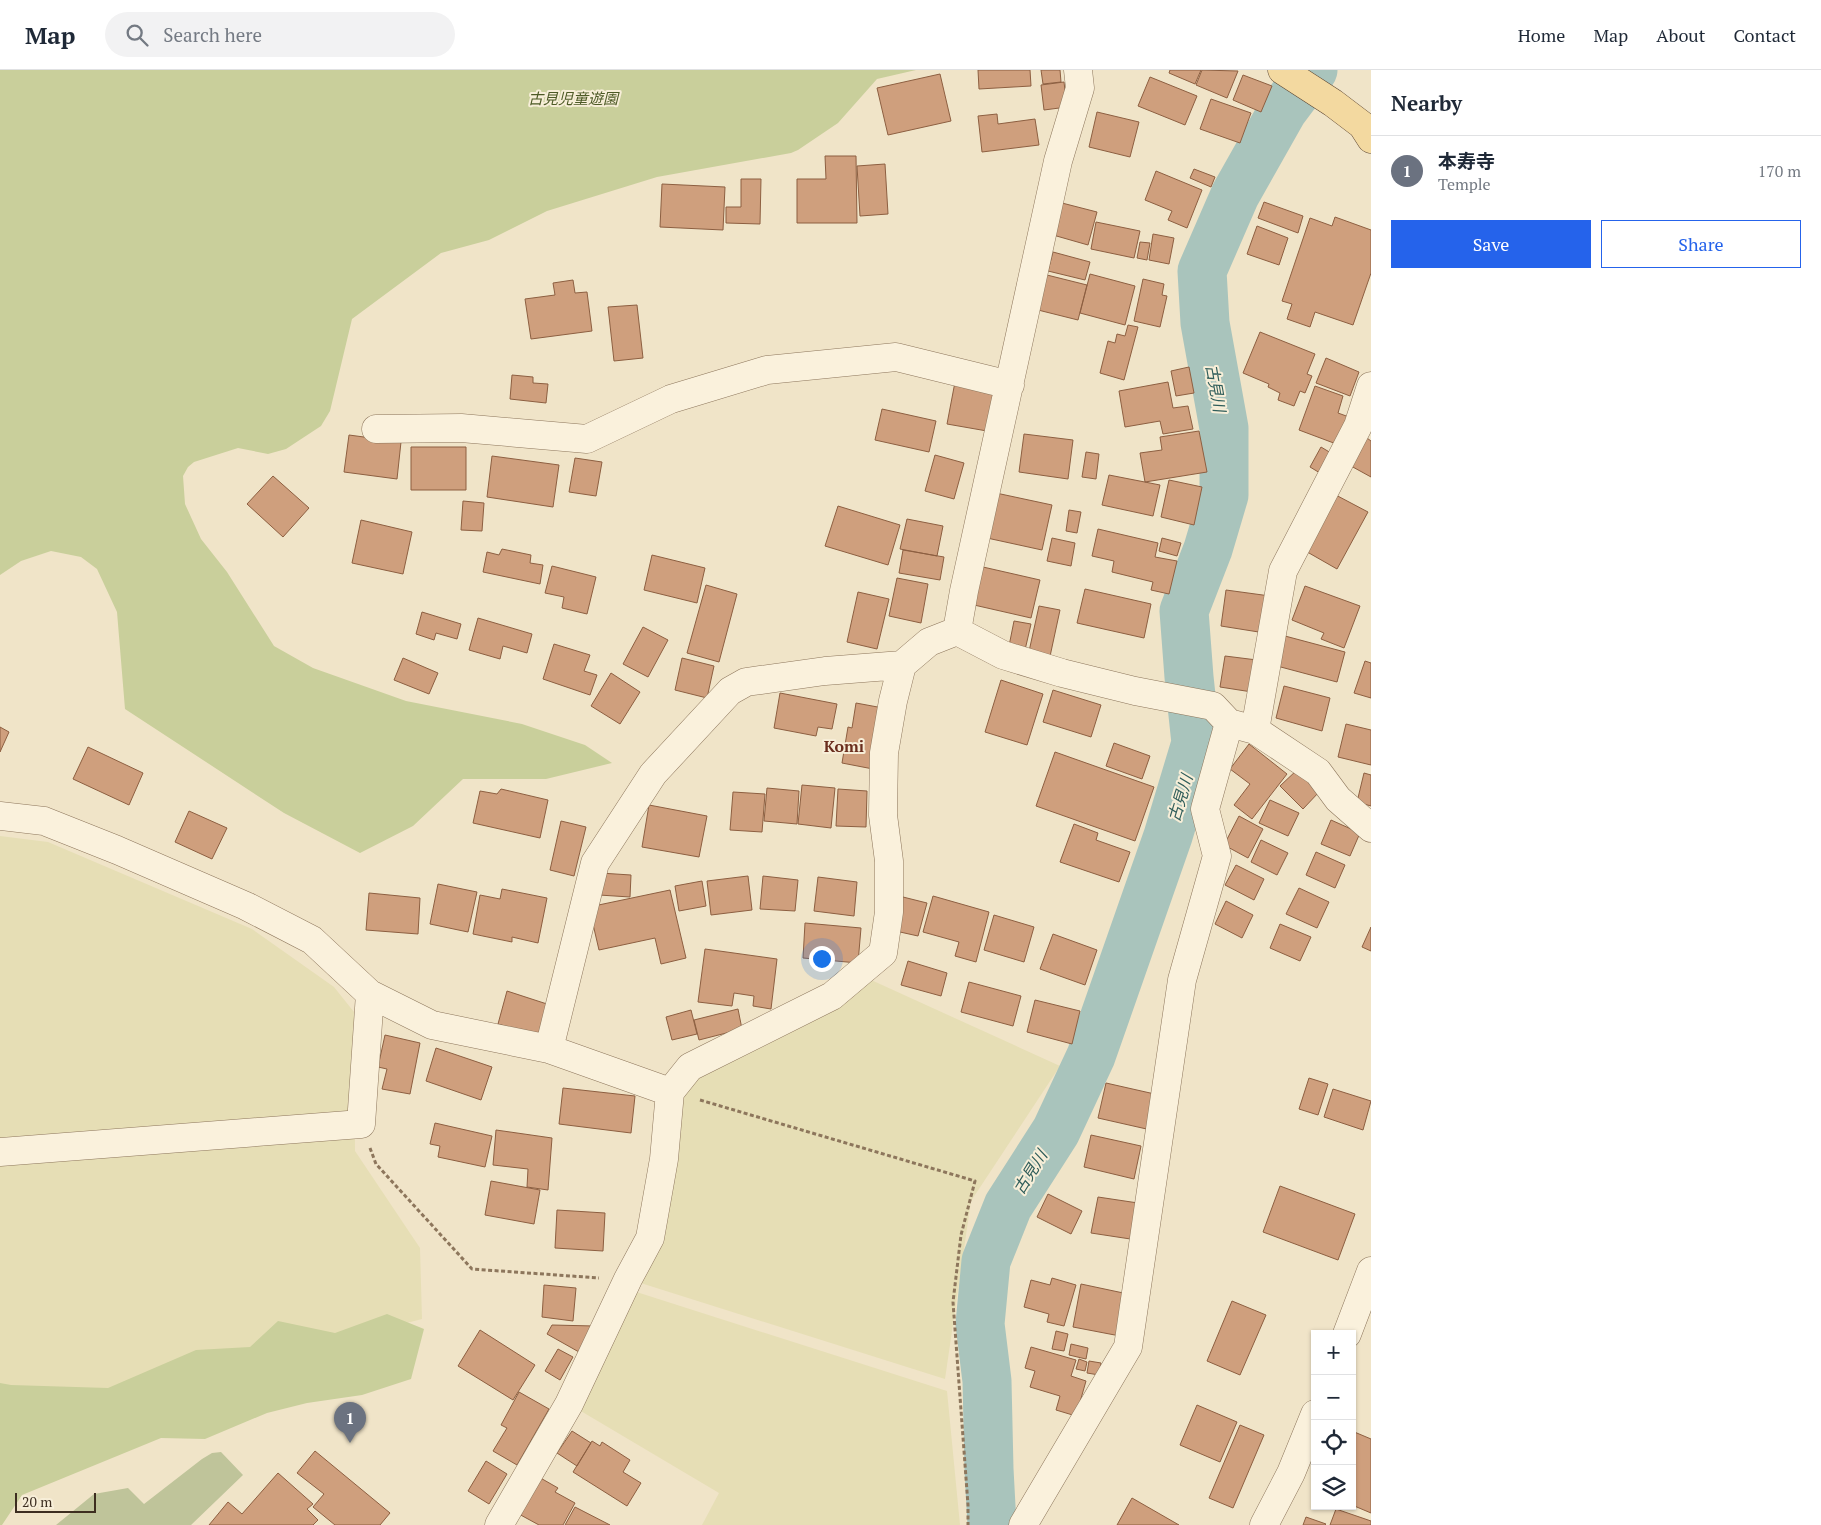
<!DOCTYPE html>
<html lang="en">
<head>
<meta charset="utf-8">
<style>
  body { margin:0; font-family:"PT Serif","Noto Sans JP",serif; background:#f2f2f3; color:#1f2937 }
  .controls { position:absolute; right:15px; bottom:15px; display:grid; overflow:hidden; border-radius:0px; box-shadow:0 1px 4px #0004 }
  .controls button { width:45px; height:45px; display:grid; place-items:center; padding:0; border:0; border-bottom:1px solid #e0e1e3; background:#fff; color:#1f2937; font:25px sans-serif }
  .scale { position:absolute; left:15px; bottom:12px; width:81px; box-sizing:border-box; padding-left:5px; border:2px solid #3d2e20; border-top:0; font-size:14px; line-height:18px; white-space:nowrap; color:#3d2e20; -webkit-text-stroke:4px #f7eed8; paint-order:stroke }
  .you { position:absolute; left:821px; top:888px; width:18px; height:18px; margin:-12px; border:4px solid #fff; border-radius:50%; background:#1a73e8; box-shadow:0 0 0 8px #1a73e833 }
  .badge { display:grid; place-items:center; width:32px; height:32px; border-radius:50%; background:#2563eb; color:#fff; font-size:16px; font-weight:700 }
  .pin { position:absolute; translate:-50% -41px; filter:drop-shadow(0 1px 2px #0008) }
  .pin::after { content:''; position:absolute; top:26px; width:18px; height:15px; background:inherit; clip-path:polygon(0 0,100% 0,50% 100%) }
  .list { margin:0; padding:0; list-style:none }
  h2 { display:flex; justify-content:space-between; align-items:center; height:65px; margin:0; padding:0 20px; font-size:21px }
  h2 small { font-size:16px; font-weight:400; color:#747a83 }
  .list li { display:grid; grid-template-columns:32px 1fr auto; gap:15px; align-items:center; box-sizing:border-box; height:70px; padding:0 20px; border-top:1px solid #e0e1e3 }
  .list b { display:block; font-size:19px; white-space:nowrap }
  .list p { margin:0; font-size:16px; white-space:nowrap; color:#747a83 }
  .list em { font-size:16px; font-style:normal; color:#747a83 }
  .actions { display:flex; gap:10px; padding:15px 20px }
  .actions a { flex:1; padding:11px 0; border:1px solid #2563eb; border-radius:0px; text-align:center; font-size:18px; color:#2563eb }
  .actions .main { background:#2563eb; color:#fff }
  .icon { flex:none; width:28px; height:28px; fill:none; stroke:currentColor; stroke-width:2; stroke-linecap:round; stroke-linejoin:round }
  .map { position:relative; flex:none; width:1371px; height:1455px; overflow:hidden }
  header { display:flex; align-items:center; gap:30px; box-sizing:border-box; height:70px; padding:0 25px; background:#fff; border-bottom:1px solid #e0e1e3 }
  header strong { font-size:24px }
  nav { display:flex; gap:28px; margin-inline-start:auto; font-size:18px }
  .search { width:350px; height:45px; background:#f2f2f3; display:flex; align-items:center; gap:12px; box-sizing:border-box; padding:0 18px; border-radius:28px; color:#747a83; font-size:19px }
  main { display:flex }
  aside { flex:1; background:#fff }
  .map>svg:first-child { display:block }
</style>
</head>
<body>
<header>
<strong>Map</strong>
<div class="search"><svg class="icon" aria-label="search" viewBox="0 0 24 24"><circle cx="10" cy="10" r="6"/><path d="M15 15l6 6"/></svg>Search here</div>
<nav><a>Home</a><a>Map</a><a>About</a><a>Contact</a></nav>
</header>
<main>
<div class="map">
<svg width="1371" height="1455" viewBox="0 0 1371 1455">
  <rect width="100%" height="100%" fill="#f0e4c8"/>
  <path fill="#e6deb5" d="M0 766 48 772 252 859 334 917 354 942 355 1081 420 1178 422 1249 220 1301 0 1340Z
    M858 904 1060 996 971 1131 945 1309 628 1209 670 1022Z
    M624 1218 947 1321 960 1455H702L719 1423 569 1334Z"/>
  <path fill="#c9cf9b" d="M0 0H916L877 9 838 53 798 80 791 83 657 107 547 141 489 170 441 183 352 249 330 341 321 356 286 379 268 384 238 378 194 392 188 397 183 406 185 434 201 469 227 502 274 576 313 598 406 631 522 654 585 675 612 693 546 709H463L413 756 360 783 284 743 125 639 117 542 97 499 81 487 51 481 21 491 0 505Z
    M387 1244 424 1259 411 1309 362 1325 307 1333 267 1343 205 1369 161 1368 22 1425 2 1455H0V1313L11 1315 108 1318 196 1280 250 1277 278 1251 335 1263Z"/>
  <path fill="#bfc49a" d="M221 1382 243 1405 191 1455H56L94 1424 128 1418 144 1434 202 1389 212 1383Z"/>
  <g fill="none" stroke-linecap="round" stroke-linejoin="round">
    <path stroke="#a9c4bc" stroke-width="49" d="M992 1455 989 1399 987 1311 980 1254 986 1191 1008 1136 1056 1061 1091 986 1168 766 1196 673 1189 607 1184 541 1208 479 1224 425V358L1205 253 1202 201 1235 125 1283 40 1313 0"/>
  </g>
  <path fill="#cf9f7d" stroke="#8d5f41" d="M978 0H1030L1031 16 979 19Z
    M1041 0H1060L1061 12 1043 14Z
    M1170 0H1201L1195 14 1169 3Z
    M1202 0 1238 1 1227 28 1196 15Z
    M940 4 951 51 888 65 877 18Z
    M1243 5 1272 16 1261 42 1233 30Z
    M1150 7 1197 26 1185 55 1138 36Z
    M1064 12 1067 37 1044 40 1041 15Z
    M1211 29 1251 43 1240 73 1200 59Z
    M1097 42 1139 52 1130 87 1089 77Z
    M997 44 998 54 1035 49 1039 75 982 82 978 46Z
    M825 86H856L857 153H797V109H826Z
    M885 94 888 144 860 146 857 96Z
    M1194 99 1215 107 1211 117 1190 108Z
    M1156 101 1202 120 1187 158 1168 150 1172 141 1145 130Z
    M741 109H761L760 154 726 153V137H741Z
    M662 114 725 117 723 160 660 157Z
    M1264 132 1303 146 1298 163 1258 148Z
    M1062 133 1097 142 1088 175 1053 165Z
    M1335 147 1371 160V203L1353 255 1315 242 1310 257 1287 249 1292 234 1282 231 1310 148 1332 156Z
    M1096 152 1140 161 1134 188 1091 179Z
    M1257 156 1288 168 1279 195 1247 184Z
    M1153 164 1174 168 1169 194 1149 190Z
    M1140 172 1150 173 1147 190 1137 188Z
    M1053 182 1090 192 1085 210 1048 201Z
    M1043 204 1087 215 1078 250 1034 239Z
    M1090 204 1135 216 1125 255 1080 243Z
    M1143 209 1164 214 1162 225 1167 226 1160 257 1134 251Z
    M573 210 575 223 587 222 592 261 531 269 525 229 555 225 553 213Z
    M637 235 643 288 614 291 608 237Z
    M1128 255 1138 257 1124 310 1100 303 1108 271 1115 273 1117 264 1125 266Z
    M1260 262 1315 284 1307 304 1312 306 1305 323 1300 321 1294 336 1278 330 1280 323 1268 317 1269 314 1243 303Z
    M1326 288 1359 302 1350 326 1316 313Z
    M1189 297 1194 323 1176 326 1171 301Z
    M512 305 533 307V313L548 314 546 333 510 329Z
    M955 312 995 319 987 361 947 354Z
    M1168 312 1173 338 1188 336 1193 359 1163 364 1160 351 1125 357 1119 321Z
    M1315 316 1343 326 1338 343 1349 347 1339 375 1299 360Z
    M882 339 936 351 929 382 875 370Z
    M1199 361 1207 402 1145 412 1140 383 1162 380 1160 367Z
    M1024 364 1073 370 1068 409 1019 402Z
    M349 365 401 372 397 409 344 402Z
    M1367 368 1371 371V407L1351 396Z
    M411 377H466V420H411Z
    M1321 377 1331 383 1320 403 1310 397Z
    M1086 382 1099 384 1096 409 1082 407Z
    M935 385 964 393 954 429 925 421Z
    M492 386 559 395 553 437 487 427Z
    M575 388 602 392 596 426 569 422Z
    M1109 405 1160 415 1153 446 1102 435Z
    M273 406 309 438 283 467 247 434Z
    M1169 410 1202 417 1194 455 1161 447Z
    M996 423 1052 435 1042 480 987 468Z
    M1332 423 1368 442 1337 499 1302 479Z
    M463 431 484 433 482 461 461 460Z
    M838 436 900 455 888 495 825 476Z
    M1069 440 1081 442 1077 463 1066 461Z
    M907 449 943 456 937 486 900 479Z
    M361 450 412 462 403 504 352 493Z
    M1098 459 1158 473 1155 487 1177 491 1169 524 1151 520 1153 512 1112 502 1114 491 1092 486Z
    M1052 468 1075 473 1071 496 1047 491Z
    M1162 468 1181 473 1177 486 1159 481Z
    M502 479 531 485 530 493 543 495 540 514 483 502 487 482 499 485Z
    M903 480 944 487 940 510 899 503Z
    M652 485 705 498 697 533 644 520Z
    M552 496 596 507 587 544 562 538 564 527 545 523Z
    M983 497 1040 510 1031 548 974 535Z
    M897 508 928 514 921 553 889 546Z
    M706 515 737 524 719 592 687 583Z
    M1305 516 1360 536 1344 578 1321 569 1324 563 1292 550Z
    M1085 519 1151 534 1144 568 1077 553Z
    M1226 520 1270 526 1265 563 1221 556Z
    M858 522 889 529 877 579 847 572Z
    M1039 536 1060 540 1049 591 1028 586Z
    M422 542 461 554 457 569 436 563 434 570 416 564Z
    M478 548 532 564 527 583 503 576 500 589 469 580Z
    M1014 551 1031 554 1025 580 1009 576Z
    M643 557 668 570 648 607 623 594Z
    M1285 566 1345 582 1337 612 1277 596Z
    M554 574 590 585 584 601 597 605 590 625 543 609Z
    M1225 586 1257 590 1252 622 1220 617Z
    M403 588 438 603 429 624 394 610Z
    M682 588 714 596 707 628 675 620Z
    M1365 591 1371 593V628L1354 623Z
    M611 603 640 622 620 654 591 636Z
    M1001 610 1043 624 1027 675 985 662Z
    M1284 616 1330 628 1322 661 1276 648Z
    M1053 620 1101 635 1091 667 1043 652Z
    M780 623 837 634 832 659 818 657 816 666 774 658Z
    M856 633 883 638 873 699 842 693 848 657 852 658Z
    M1346 654 1371 660V695L1338 687Z
    M0 657 9 662 0 682Z
    M1114 673 1150 686 1142 709 1106 696Z
    M1249 674 1287 704 1252 749 1234 735 1250 714 1230 699Z
    M88 677 143 703 129 735 73 709Z
    M1055 682 1154 717 1135 771 1036 736Z
    M1298 699 1320 721 1303 739 1280 716Z
    M1364 703 1371 705V736L1357 732Z
    M802 715 835 718 831 758 798 754Z
    M767 718 799 721 797 754 764 751Z
    M501 719 548 730 540 768 473 753 480 721 497 724Z
    M838 719 867 721 866 757 836 756Z
    M733 722 765 724 762 762 730 760Z
    M1270 730 1299 743 1288 766 1259 753Z
    M649 735 707 746 699 787 642 777Z
    M189 741 227 758 212 789 175 772Z
    M1239 746 1263 759 1248 788 1224 775Z
    M1331 750 1360 763 1350 786 1321 774Z
    M561 751 586 757 574 806 550 800Z
    M1074 754 1098 763 1096 770 1130 782 1119 812 1060 792Z
    M1261 770 1288 783 1277 805 1251 792Z
    M1316 782 1345 795 1335 818 1306 805Z
    M1236 795 1264 809 1254 830 1225 815Z
    M600 803 631 805 630 827 599 825Z
    M748 806 752 840 711 845 707 811Z
    M763 806 798 810 795 841 760 839Z
    M818 807 857 812 854 846 814 841Z
    M702 811 706 836 679 841 675 816Z
    M438 814 477 822 468 862 430 854Z
    M1299 818 1329 832 1317 858 1286 844Z
    M502 819 547 828 538 873 512 867V872L473 864 480 825 500 829Z
    M670 820 686 888 661 894 655 868 599 880 589 837Z
    M369 823 420 828 418 864 366 860Z
    M899 826 927 833 918 866 891 860Z
    M933 826 989 842 976 892 955 886 959 872 923 862Z
    M1226 831 1253 845 1242 868 1215 854Z
    M994 845 1034 857 1024 892 984 880Z
    M805 853 861 858 858 893 803 888Z
    M1280 854 1311 867 1300 891 1270 878Z
    M1371 857V881L1362 877Z
    M1053 864 1097 880 1085 915 1040 899Z
    M705 879 777 889 771 939 753 936 754 926 734 923 732 936 698 932Z
    M908 891 947 903 941 926 901 915Z
    M969 912 1021 926 1013 956 961 942Z
    M507 921 550 935 540 967 498 954Z
    M1035 930 1080 941 1072 974 1027 962Z
    M738 939 742 959 699 970 694 950Z
    M691 940 697 964 672 970 666 947Z
    M385 965 420 973 410 1024 382 1019 387 999 378 997Z
    M436 978 492 997 481 1030 426 1011Z
    M1309 1008 1328 1014 1318 1045 1299 1039Z
    M1106 1013 1159 1025 1151 1060 1098 1048Z
    M563 1018 635 1026 631 1063 559 1054Z
    M1333 1019 1371 1031 1363 1060 1324 1047Z
    M435 1053 492 1066 485 1097 438 1087 440 1076 430 1074Z
    M496 1060 552 1068 548 1120 527 1117 528 1099 493 1095Z
    M1091 1065 1141 1076 1134 1109 1084 1097Z
    M491 1111 540 1120 534 1154 485 1145Z
    M1280 1116 1355 1144 1338 1190 1263 1162Z
    M1048 1124 1082 1141 1071 1164 1037 1147Z
    M1098 1127 1138 1133 1137 1170 1091 1163Z
    M557 1140 605 1143 603 1181 555 1178Z
    M1052 1208 1076 1215 1064 1256 1047 1252 1049 1244 1024 1237 1031 1210 1050 1215Z
    M1081 1214 1128 1224 1120 1266 1073 1257Z
    M544 1215 576 1218 573 1251 542 1247Z
    M1232 1231 1266 1245 1240 1305 1207 1291Z
    M552 1255 594 1256 579 1282 547 1264Z
    M480 1260 535 1295 513 1330 458 1296Z
    M1056 1261 1068 1264 1064 1281 1052 1279Z
    M1071 1274 1088 1278 1086 1289 1069 1285Z
    M1031 1277 1076 1290 1071 1306 1086 1311 1076 1346 1056 1340 1060 1326 1030 1317 1035 1301 1025 1298Z
    M558 1279 573 1287 560 1310 545 1301Z
    M1079 1289 1087 1292 1085 1301 1076 1299Z
    M1089 1291 1101 1293 1099 1305 1087 1303Z
    M519 1322 549 1339 517 1395 493 1381 507 1358 501 1355Z
    M1197 1335 1237 1352 1220 1392 1180 1375Z
    M1240 1355 1264 1365 1233 1438 1209 1428Z
    M572 1361 591 1373 577 1396 557 1383Z
    M1352 1361 1371 1369V1443L1352 1435Z
    M592 1371 600 1376 602 1372 630 1390 623 1402 641 1413 627 1436 573 1402Z
    M315 1381 390 1443 380 1455H335L313 1437 324 1424 297 1403Z
    M486 1391 507 1404 489 1434 468 1421Z
    M278 1403 313 1434 307 1439 318 1450 313 1455H209L228 1432 242 1444Z
    M537 1406 558 1418 555 1422 575 1433 563 1455H539L517 1443Z
    M1132 1428 1179 1455H1117Z
    M575 1437 610 1455H565Z
    M1336 1439 1371 1451V1455H1330Z
    M1306 1447 1326 1454 1325 1455H1303Z"/>
  <g fill="none" stroke-linecap="round" stroke-linejoin="round">
    <defs>
      <path id="minor" d="M376 359 461 358 587 369 671 329 767 300 896 287 1010 315
        M957 561 964 521 1058 91 1080 18 1078 0
        M1255 660 1283 501 1358 356 1371 316
        M0 746 44 751 117 780 246 836 312 870 370 924 432 955 549 979 670 1022
        M549 979 595 793 653 704 730 621 746 612 825 601 902 595
        M0 1082 361 1054 370 924
        M1347 1264 1371 1201
        M499 1455 569 1334 628 1209 650 1168 664 1089 670 1022 690 997 832 926 883 883 889 842V791L883 745 884 683 893 631 902 595 929 572 957 561 1003 585 1062 603 1135 621 1213 636 1229 653 1255 660 1318 702 1338 729 1371 758
        M1023 1455 1128 1277 1182 910 1217 786 1205 739 1229 653
        M1264 1455 1291 1403 1315 1344"/>
      <path id="major" d="M1282 0 1333 33 1362 55 1371 69"/>
    </defs>
    <use href="#minor" stroke="#8d765c" stroke-width="29"/>
    <use href="#major" stroke="#5b4430" stroke-width="29"/>
    <path stroke="#8d765c" stroke-width="3" stroke-dasharray="4 2.5" stroke-linecap="butt" d="M700 1030 975 1111 961 1165 953 1232 968 1435V1455
      M370 1078 376 1094 472 1199 599 1208"/>
    <use href="#minor" stroke="#faf1dc" stroke-width="28"/>
    <use href="#major" stroke="#f3d9a0" stroke-width="28"/>
  </g>
  <g text-anchor="middle" dominant-baseline="central" stroke-width="4" stroke-linejoin="round" paint-order="stroke">
    <g font-size="15" font-style="italic" fill="#4d5a26" stroke="#f7eed8">
      <text x="573" y="28">古見児童遊園</text>
    </g>
    <g font-size="16" font-style="italic" fill="#2f5d5a" stroke="#f7eed8">
      <text transform="translate(1216 318) rotate(80)">古見川</text>
      <text transform="translate(1180 728) rotate(-73)">古見川</text>
      <text transform="translate(1030 1102) rotate(-58)">古見川</text>
    </g>
    <g font-size="16" font-weight="bold" fill="#6b2e1e" stroke="#f7eed8">
      <text x="844" y="676">Komi</text>
    </g>
  </g>
</svg>
<div class="controls">
<button>+</button>
<button>−</button>
<button><svg class="icon" aria-label="locate" viewBox="0 0 24 24"><circle cx="12" cy="12" r="6"/><path d="M12 2v4M12 18v4M2 12h4M18 12h4"/></svg></button>
<button><svg class="icon" aria-label="layers" viewBox="0 0 24 24"><path d="M12 4l9 5-9 5-9-5zM3 14l9 5 9-5"/></svg></button>
</div>
<div class="scale">20 m</div>
<div class="you"></div>
<div class="pin badge" style="left:350px;top:1373px;background:#6b7280">1</div>
</div>
<aside>
<h2>Nearby<small></small></h2>
<ul class="list">
<li><span class="badge" style="background:#6b7280">1</span><div><b>本寿寺</b><p>Temple</p></div><em>170 m</em></li>
</ul>
<div class="actions"><a class="main">Save</a><a>Share</a></div>
</aside>
</main>
</body>
</html>
